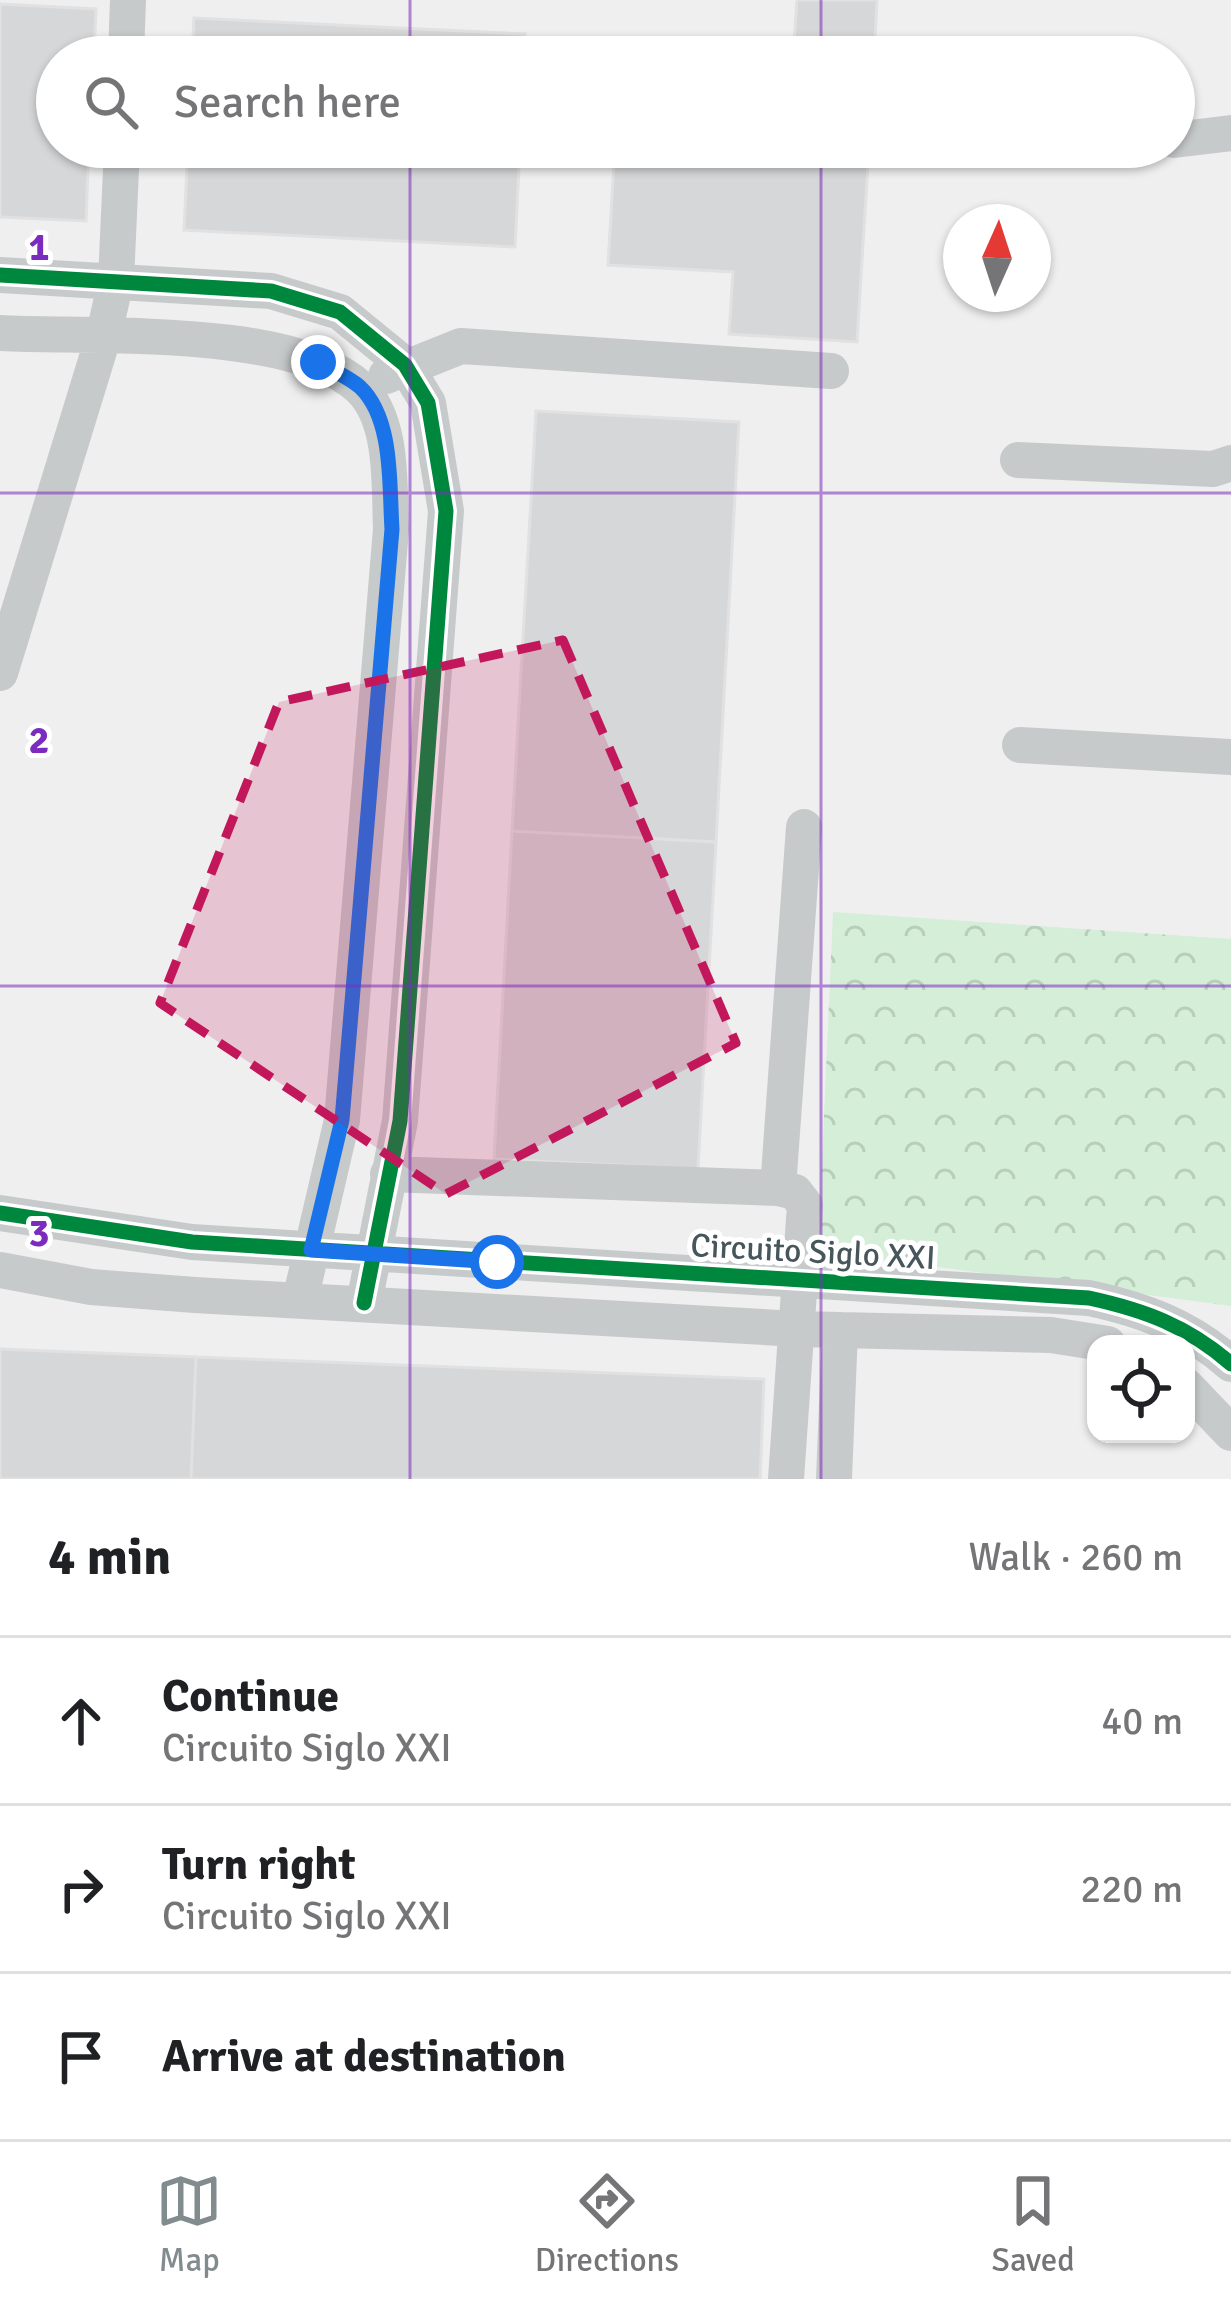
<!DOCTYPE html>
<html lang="en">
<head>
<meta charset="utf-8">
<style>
  body { margin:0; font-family:Signika,sans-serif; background:#f6f6f6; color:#202124 }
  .controls { position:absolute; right:36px; bottom:36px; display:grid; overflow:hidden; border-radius:24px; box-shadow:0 3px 9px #0004 }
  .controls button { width:108px; height:108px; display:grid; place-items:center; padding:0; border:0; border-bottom:3px solid #e0e0e0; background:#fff; color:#202124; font:60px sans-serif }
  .compass { position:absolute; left:943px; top:204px; width:108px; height:108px; border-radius:50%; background:#fff; box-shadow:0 3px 9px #0004; rotate:3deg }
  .stop { position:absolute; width:36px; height:36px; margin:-27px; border:9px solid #1a73e8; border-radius:50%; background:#fff }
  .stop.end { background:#1a73e8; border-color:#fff; box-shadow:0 3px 12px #0008 }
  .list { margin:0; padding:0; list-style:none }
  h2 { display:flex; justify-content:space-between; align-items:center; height:156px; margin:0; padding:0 48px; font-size:51px }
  h2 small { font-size:39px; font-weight:400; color:#757577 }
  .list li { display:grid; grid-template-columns:78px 1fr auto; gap:36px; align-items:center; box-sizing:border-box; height:168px; padding:0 48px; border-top:3px solid #e0e0e0 }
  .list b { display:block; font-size:45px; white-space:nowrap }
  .list p { margin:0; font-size:39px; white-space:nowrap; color:#757577 }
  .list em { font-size:39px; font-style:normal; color:#757577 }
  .icon { flex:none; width:66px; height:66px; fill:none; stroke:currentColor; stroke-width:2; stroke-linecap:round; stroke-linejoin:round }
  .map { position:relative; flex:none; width:1231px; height:1479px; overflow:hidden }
  .search { position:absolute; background:#fff; box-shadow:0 3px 9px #0004; left:36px; right:36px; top:36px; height:132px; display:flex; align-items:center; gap:30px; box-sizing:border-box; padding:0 42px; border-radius:66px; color:#757577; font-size:45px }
  .sheet { height:660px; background:#fff }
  nav { display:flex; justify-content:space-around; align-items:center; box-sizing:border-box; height:168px; border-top:3px solid #e0e0e0; background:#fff; font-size:33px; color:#757577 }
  nav a { display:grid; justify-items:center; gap:6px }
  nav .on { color:#828c8f }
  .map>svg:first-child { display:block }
</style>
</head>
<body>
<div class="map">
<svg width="1231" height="1479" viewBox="0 0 1231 1479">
  <defs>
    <pattern id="park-crowns" width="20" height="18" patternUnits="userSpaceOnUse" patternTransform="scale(3)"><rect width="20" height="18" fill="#d4eed7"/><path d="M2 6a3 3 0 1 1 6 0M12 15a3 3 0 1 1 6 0" fill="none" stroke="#b7cebb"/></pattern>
  </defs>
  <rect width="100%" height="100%" fill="#f0efef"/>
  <path fill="url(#park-crowns)" d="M833 912 1231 939V1306L818 1251Z"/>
  <path fill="#d6d7d8" stroke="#e1e1e2" stroke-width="3" d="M797 0H877L874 57H793Z
    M0 4 96 9 94 57H57V147H89L86 221 0 217Z
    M194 18 525 34 524 57H192Z
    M188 147H520L515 247 184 230Z
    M615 147H869L857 342 729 334 733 272 608 265Z
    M536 411 739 422 716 842 512 831Z
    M512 831 716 842 698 1169 494 1159Z
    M0 1349 196 1357 191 1479H0Z
    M196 1357 764 1379 760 1479H191Z"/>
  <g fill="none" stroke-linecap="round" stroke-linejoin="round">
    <path stroke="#c7cacb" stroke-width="36" d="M126 57 128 0
      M1174 140 1231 133
      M0 275 271 291 340 312 405 365 428 403 446 511 400 1121 364 1303
      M0 333C91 338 293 325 360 388 394 420 389 487 391 529L342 1120 300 1300
      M386 376 461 346 831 371
      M1018 460 1213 469 1231 463
      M0 673 103 338 116 281 122 147
      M1020 745 1231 757
      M388 1174 778 1188
      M0 1213 192 1242 1089 1298C1144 1310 1188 1326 1231 1364
      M0 1270 91 1287 195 1295 798 1329 1051 1335 1108 1344
      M1186 1386 1231 1433
      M786 1479 805 1205 795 1192 778 1188 804 827
      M834 1479 840 1330"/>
    <defs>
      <path id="cycleway" d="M0 275 271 291 340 312 405 365 428 403 446 511 400 1121 364 1303
        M0 1213 192 1242 1089 1298C1144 1310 1188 1326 1231 1364"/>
    </defs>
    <use href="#cycleway" stroke="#fff" stroke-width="22"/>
    <use href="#cycleway" stroke="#00873e" stroke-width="15"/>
  </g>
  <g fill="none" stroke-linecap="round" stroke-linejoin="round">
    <path stroke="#1a73e8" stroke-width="15" d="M318 362C331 370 349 377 360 387 394 419 389 487 392 529L342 1120 311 1250 497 1262"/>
  </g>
  <path fill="#c2185b" fill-opacity="0.2" stroke="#c2185b" stroke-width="9" stroke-dasharray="24 15" stroke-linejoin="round" d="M563 640 736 1043 446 1194 160 1003 279 702Z"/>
  <path fill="none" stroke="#7b2cbf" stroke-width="3" stroke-opacity="0.55" d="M410 0V57M821 0V57M410 147V1479M821 147V1479M0 493H1231M0 986H1231"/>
  <g text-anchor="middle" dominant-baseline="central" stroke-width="10" stroke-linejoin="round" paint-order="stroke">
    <g font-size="33" fill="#47565b" stroke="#fff">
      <text transform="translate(813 1252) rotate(3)">Circuito Siglo XXI</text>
    </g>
  </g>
  <g font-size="39" text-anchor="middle" font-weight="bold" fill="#7b2cbf" stroke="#fff" stroke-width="10" stroke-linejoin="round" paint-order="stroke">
    <text x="39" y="260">1</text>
    <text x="39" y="753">2</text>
    <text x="39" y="1246">3</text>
  </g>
</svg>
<div class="controls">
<button><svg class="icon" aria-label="locate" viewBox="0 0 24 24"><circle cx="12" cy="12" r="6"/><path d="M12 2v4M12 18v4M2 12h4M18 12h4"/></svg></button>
</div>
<svg class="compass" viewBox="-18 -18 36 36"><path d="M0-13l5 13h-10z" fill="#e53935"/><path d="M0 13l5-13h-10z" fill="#757577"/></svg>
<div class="stop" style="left:497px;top:1262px"></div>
<div class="stop end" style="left:318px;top:362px"></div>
<div class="search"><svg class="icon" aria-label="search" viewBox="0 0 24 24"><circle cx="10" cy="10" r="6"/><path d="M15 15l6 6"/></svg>Search here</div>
</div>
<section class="sheet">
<h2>4 min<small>Walk · 260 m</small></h2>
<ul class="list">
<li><svg class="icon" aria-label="ahead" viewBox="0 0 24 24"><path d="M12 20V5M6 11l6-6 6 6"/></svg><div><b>Continue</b><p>Circuito Siglo XXI</p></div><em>40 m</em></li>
<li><svg class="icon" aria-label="right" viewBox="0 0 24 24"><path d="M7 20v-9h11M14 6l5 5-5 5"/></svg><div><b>Turn right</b><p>Circuito Siglo XXI</p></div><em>220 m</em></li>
<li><svg class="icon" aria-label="arrive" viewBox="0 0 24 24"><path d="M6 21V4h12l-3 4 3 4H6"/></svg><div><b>Arrive at destination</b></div></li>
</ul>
</section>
<nav>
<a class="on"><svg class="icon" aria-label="map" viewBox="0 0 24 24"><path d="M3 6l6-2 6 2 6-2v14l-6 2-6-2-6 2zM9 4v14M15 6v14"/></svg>Map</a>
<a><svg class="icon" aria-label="directions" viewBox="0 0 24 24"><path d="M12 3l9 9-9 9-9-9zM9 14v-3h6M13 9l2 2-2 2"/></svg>Directions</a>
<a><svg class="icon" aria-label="saved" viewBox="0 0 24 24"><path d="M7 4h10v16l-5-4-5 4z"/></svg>Saved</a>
</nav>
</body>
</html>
